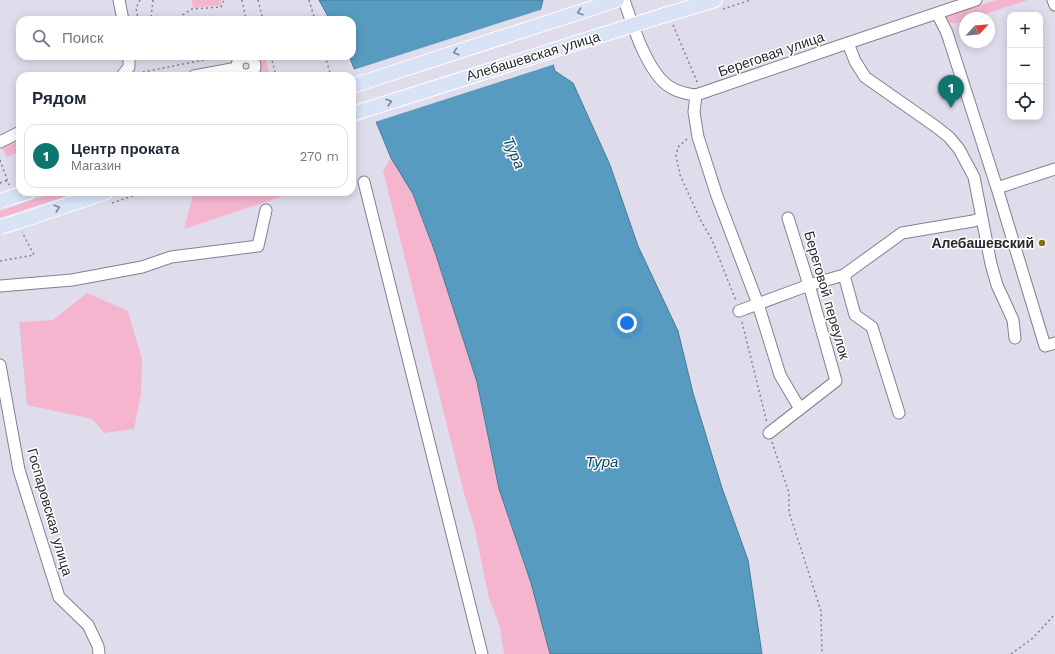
<!DOCTYPE html>
<html lang="ru">
<head>
<meta charset="utf-8">
<style>
  body { margin:0; font-family:"Work Sans",sans-serif; background:#f2f2f3; color:#1f2937 }
  .controls { position:absolute; right:12px; top:12px; display:grid; overflow:hidden; border-radius:8px; box-shadow:0 2px 10px #0003 }
  .controls button { width:36px; height:36px; display:grid; place-items:center; padding:0; border:0; border-bottom:1px solid #e0e1e3; background:#fff; color:#1f2937; font:20px sans-serif }
  .compass { position:absolute; left:959px; top:12px; width:36px; height:36px; border-radius:50%; background:#fff; box-shadow:0 2px 10px #0003; rotate:64deg }
  .you { position:absolute; left:627px; top:323px; width:14px; height:14px; margin:-10px; border:3px solid #fff; border-radius:50%; background:#1a73e8; box-shadow:0 0 0 6px #1a73e833 }
  .badge { display:grid; place-items:center; width:26px; height:26px; border-radius:50%; background:#0f766e; color:#fff; font-size:13px; font-weight:700 }
  .pin { position:absolute; translate:-50% -33px; filter:drop-shadow(0 1px 2px #0008) }
  .pin::after { content:''; position:absolute; top:21px; width:14px; height:12px; background:inherit; clip-path:polygon(0 0,100% 0,50% 100%) }
  .list { margin:0; padding:0; list-style:none }
  h2 { display:flex; justify-content:space-between; align-items:center; height:52px; margin:0; padding:0 16px; font-size:17px }
  h2 small { font-size:13px; font-weight:400; color:#747a83 }
  .list li { display:grid; grid-template-columns:26px 1fr auto; gap:12px; align-items:center; box-sizing:border-box; height:64px; margin:0 8px 8px; padding:0 8px; border:1px solid #e0e1e3; border-radius:12px }
  .list b { display:block; font-size:15px; white-space:nowrap }
  .list p { margin:0; font-size:13px; white-space:nowrap; color:#747a83 }
  .list em { font-size:13px; font-style:normal; color:#747a83 }
  .icon { flex:none; width:22px; height:22px; fill:none; stroke:currentColor; stroke-width:2; stroke-linecap:round; stroke-linejoin:round }
  .map { position:relative; flex:none; width:1055px; height:654px; overflow:hidden }
  .search { position:absolute; background:#fff; box-shadow:0 2px 10px #0003; left:16px; top:16px; width:340px; height:44px; display:flex; align-items:center; gap:10px; box-sizing:border-box; padding:0 14px; border-radius:12px; color:#747a83; font-size:15px }
  .panel { position:absolute; background:#fff; box-shadow:0 2px 10px #0003; left:16px; top:72px; width:340px; height:124px; border-radius:12px }
  .map>svg:first-child { display:block }
</style>
</head>
<body>
<div class="map">
<svg width="1055" height="654" viewBox="0 0 1055 654">
  <rect width="100%" height="100%" fill="#dfddec"/>
  <path fill="#f5b5cf" d="M192 0H221V5L193 8Z
    M997 0H1028L973 18H965V21C958 23 950 26 946 18L948 15Z
    M265 56 270 76H254L256 75 260 66 258 58Z
    M20 140V152L7 157 2 148Z
    M391 158 413 194 435 252 477 382 499 489 531 583 550 654H504L500 627 489 598 474 526 464 493 383 171Z
    M56 192H78L0 218V211Z
    M194 192H295L184 229Z
    M87 293 128 311 142 360 141 394 134 429 104 433 92 419 27 405 19 322 53 320Z"/>
  <path fill="#579cc0" stroke="#497994" d="M319 0H543L539 15 555 71 573 83 610 165 638 246 678 331 693 393 722 488 748 560 762 654H550L531 583 499 489 477 382 435 252 413 194 391 158 349 56H352V20H330Z"/>
  <path fill="#dfddec" d="M543 9 541 15 555 64 375 122 353 70Z"/>
  <g fill="none" stroke-linecap="round" stroke-linejoin="round">
    <defs>
      <path id="minor" d="M119 0 123 20
        M624 0C632 24 648 74 670 87 678 92 687 94 696 95L848 43 976 0
        M1053 0 1055 5
        M937 13 947 33 997 188 1055 169
        M848 43 855 61 865 77 935 126 949 137 959 149 974 177 991 264 997 285 1013 320 1015 338
        M237 66a9 9 0 1 1 18 0a9 9 0 1 1-18 0Z
        M122 76 129 67V56
        M194 76 237 68
        M696 95 694 112 698 137 717 196 758 304 780 375 800 409
        M0 142 20 132
        M364 182 482 654
        M997 188 1045 346 1055 343
        M844 275 855 315 872 327 899 413
        M0 286 72 280 142 267 171 257 258 246 266 210
        M739 311 809 285 844 275 902 233 973 221 982 218
        M0 365 19 470 59 597 88 625 98 646 99 654
        M769 433 836 381 809 285 788 218"/>
      <path id="major" d="M668 14 715 0
        M352 86 617 0
        M15 196 28 192
        M20 221 106 192"/>
    </defs>
    <use href="#minor" stroke="#83818e" stroke-width="13"/>
    <use href="#major" stroke="#fff" stroke-width="16"/>
    <path stroke="#84828c" stroke-width="1.5" stroke-dasharray="2 3" stroke-linecap="butt" d="M140 0 136 8 138 19 151 17
      M153 0 151 17 176 19 192 9 221 7 224 0
      M242 0 246 20
      M258 0 263 20
      M309 0 315 20
      M723 9 751 0
      M673 25 698 84
      M271 56 276 76
      M325 56 331 76
      M138 73 224 56
      M687 139 678 147 676 156 680 175 700 219 712 240 736 301
      M352 151 355 162 352 163
      M0 160 9 185
      M0 183 8 180
      M112 203 144 192
      M0 261 34 255 22 232
      M742 322 767 423
      M772 442 789 493V512L821 611 822 654
      M1011 654 1033 638 1055 614"/>
    <use href="#minor" stroke="#fff" stroke-width="11"/>
    <use href="#major" stroke="#d9e3f6" stroke-width="14"/>
    <defs>
      <path id="major-bridge" d="M352 114 668 14
        M0 201 15 196
        M0 227 20 221"/>
    </defs>
    <use href="#major-bridge" stroke="#fff" stroke-width="16" stroke-linecap="butt"/>
    <use href="#major-bridge" stroke="#d9e3f6" stroke-width="14"/>
  </g>
  <defs><path id="oneway-chevron" d="M-2-3.5L2.5 0L-2 3.5" fill="none" stroke-width="1.6" stroke-linecap="round" stroke-linejoin="round"/></defs>
  <g stroke="#808591">
    <use href="#oneway-chevron" transform="translate(580 12) rotate(162)"/>
    <use href="#oneway-chevron" transform="translate(456 52) rotate(162)"/>
    <use href="#oneway-chevron" transform="translate(389 102) rotate(-17)"/>
    <use href="#oneway-chevron" transform="translate(57 208) rotate(-19)"/>
  </g>
  <circle fill="#8f690e" stroke="#fff" stroke-width="1.5" cx="1042" cy="243" r="4"/>
  <g text-anchor="middle" dominant-baseline="central" stroke-width="3" stroke-linejoin="round" paint-order="stroke">
    <g font-size="14" fill="#28272c" stroke="#fff">
      <text transform="translate(771 54) rotate(-19)">Береговая улица</text>
      <text transform="translate(533 56) rotate(-17)">Алебашевская улица</text>
      <text transform="translate(827 295) rotate(74)">Береговой переулок</text>
      <text transform="translate(50 512) rotate(74)">Госпаровская улица</text>
    </g>
    <g font-size="14" font-weight="bold" fill="#28272c" stroke="#fff" text-anchor="end">
      <text x="1034" y="243">Алебашевский</text>
    </g>
    <g font-size="15" font-style="italic" fill="#0b455e" stroke="#fff">
      <text transform="translate(514 153) rotate(66)">Тура</text>
      <text x="602" y="462">Тура</text>
    </g>
  </g>
</svg>
<div class="controls">
<button>+</button>
<button>−</button>
<button><svg class="icon" aria-label="locate" viewBox="0 0 24 24"><circle cx="12" cy="12" r="6"/><path d="M12 2v4M12 18v4M2 12h4M18 12h4"/></svg></button>
</div>
<svg class="compass" viewBox="-18 -18 36 36"><path d="M0-13l5 13h-10z" fill="#e53935"/><path d="M0 13l5-13h-10z" fill="#747a83"/></svg>
<div class="you"></div>
<div class="pin badge" style="left:951px;top:108px">1</div>
<div class="search"><svg class="icon" aria-label="search" viewBox="0 0 24 24"><circle cx="10" cy="10" r="6"/><path d="M15 15l6 6"/></svg>Поиск</div>
<section class="panel">
<h2>Рядом<small></small></h2>
<ul class="list">
<li><span class="badge">1</span><div><b>Центр проката</b><p>Магазин</p></div><em>270 m</em></li>
</ul>
</section>
</div>
</body>
</html>
